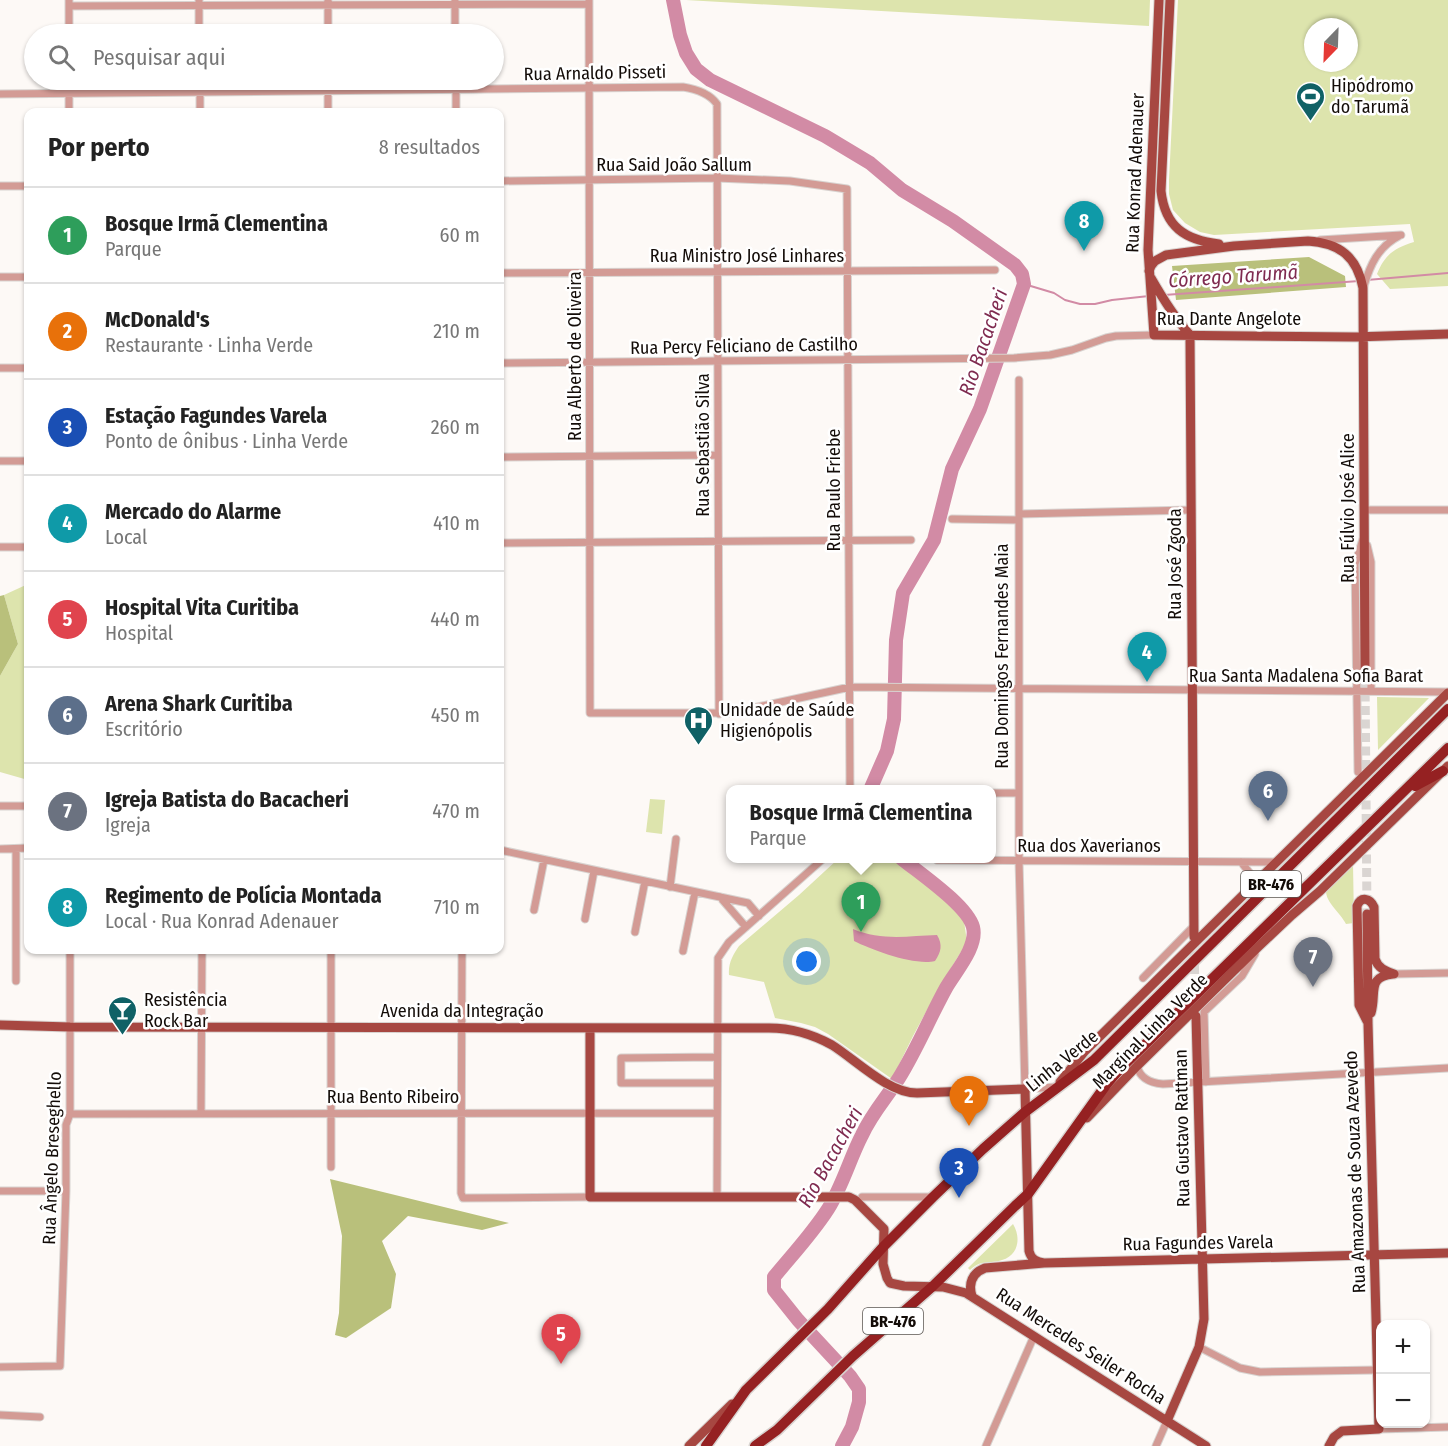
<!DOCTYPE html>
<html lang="pt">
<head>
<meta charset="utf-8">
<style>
  body { margin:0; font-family:"Fira Sans Condensed",sans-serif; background:#f6f6f6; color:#222 }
  .controls { position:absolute; right:18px; bottom:18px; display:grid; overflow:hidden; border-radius:12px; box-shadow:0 2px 4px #0004 }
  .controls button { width:54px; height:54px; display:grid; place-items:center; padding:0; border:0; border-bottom:2px solid #e0e0e0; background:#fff; color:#222; font:30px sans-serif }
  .compass { position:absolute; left:1304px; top:18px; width:54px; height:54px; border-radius:50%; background:#fff; box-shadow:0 2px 4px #0004; rotate:203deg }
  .you { position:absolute; left:807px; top:962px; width:21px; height:21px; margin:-15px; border:4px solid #fff; border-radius:50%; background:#1a73e8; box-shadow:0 0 0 9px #1a73e833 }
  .badge { display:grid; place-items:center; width:39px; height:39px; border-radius:50%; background:#b45309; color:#fff; font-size:20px; font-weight:700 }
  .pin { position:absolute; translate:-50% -50px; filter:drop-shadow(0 2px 3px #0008) }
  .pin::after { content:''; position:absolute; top:32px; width:21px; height:18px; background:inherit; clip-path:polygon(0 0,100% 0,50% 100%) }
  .popup { position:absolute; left:726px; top:785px; width:270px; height:78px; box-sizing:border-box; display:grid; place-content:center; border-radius:12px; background:#fff; filter:drop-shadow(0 2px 4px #0005); font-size:20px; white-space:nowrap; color:#767676 }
  .popup b { font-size:22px; color:#222 }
  .popup::after { content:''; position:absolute; left:50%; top:100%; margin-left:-12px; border:12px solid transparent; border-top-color:#fff }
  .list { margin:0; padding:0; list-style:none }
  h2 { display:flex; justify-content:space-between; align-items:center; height:78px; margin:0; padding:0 24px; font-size:26px }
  h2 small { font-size:20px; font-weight:400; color:#767676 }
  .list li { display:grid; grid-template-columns:39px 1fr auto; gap:18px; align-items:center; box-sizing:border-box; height:96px; padding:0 24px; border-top:2px solid #e0e0e0 }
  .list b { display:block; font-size:22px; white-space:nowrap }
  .list p { margin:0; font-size:20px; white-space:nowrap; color:#767676 }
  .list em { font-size:20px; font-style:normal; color:#767676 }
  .icon { flex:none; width:33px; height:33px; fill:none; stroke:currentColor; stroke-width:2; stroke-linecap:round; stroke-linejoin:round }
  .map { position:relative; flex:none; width:1448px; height:1446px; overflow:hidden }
  .search { position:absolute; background:#fff; box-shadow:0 2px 4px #0004; left:24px; top:24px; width:480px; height:66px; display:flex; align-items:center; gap:15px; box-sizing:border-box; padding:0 21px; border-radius:33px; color:#767676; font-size:22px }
  .panel { position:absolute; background:#fff; box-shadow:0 2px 4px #0004; left:24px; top:108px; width:480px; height:846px; border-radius:12px }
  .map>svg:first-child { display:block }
</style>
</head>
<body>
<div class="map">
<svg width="1448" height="1446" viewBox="0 0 1448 1446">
  <rect width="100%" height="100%" fill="#fdf9f6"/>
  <path fill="#dde4ad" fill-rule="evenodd" d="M686 0H1150L1149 26Z
    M1178 0H1448V286L1390 289 1377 274C1385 254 1395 248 1414 242L1410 224 1214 235 1200 232 1185 223 1173 210 1169 194V180ZM1313 27H1349V63H1313Z
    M28 584V780L0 772V676L18 644 4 595Z
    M1377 697 1429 698 1378 750Z
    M650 799 665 800 662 834 646 832Z
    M838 859H898L942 897 964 921 967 942 940 986 913 1036 892 1079 828 1034 815 1027 801 1023 775 1018 764 982 729 975C728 963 733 955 739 946L799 895Z
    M1353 863 1354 923 1346 924C1340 912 1326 903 1326 891Z
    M1013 1224C1021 1237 1019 1255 1002 1260 989 1264 982 1259 970 1270L968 1268Z"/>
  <path fill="#b9c07b" d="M1309 257 1345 276 1346 287 1176 300 1172 266Z
    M4 595 18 644 0 676V596Z
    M330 1179 509 1223 482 1230 408 1216 382 1241 396 1274 391 1308 346 1338 335 1335 339 1313 342 1236Z"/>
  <path fill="#d28ba5" d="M853 929C881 941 908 936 937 935 943 945 941 952 935 961 915 966 872 950 854 941Z"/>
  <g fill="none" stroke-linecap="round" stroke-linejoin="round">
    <path stroke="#d28ba5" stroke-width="2" d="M1367 280 1448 273
      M1024 284 1054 293 1065 300 1080 304H1095L1112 300 1149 296
      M1164 295 1359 281"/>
    <path stroke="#d28ba5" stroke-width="14" d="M673 0 680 35 686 53 696 69 710 80 825 136 870 163 902 190 953 221 1015 265 1022 274 1024 284 980 409 952 469 934 540 903 593 896 640 894 719 887 751 870 790
      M842 1446 852 1427 859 1402V1389L850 1376 798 1320 774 1290V1277C792 1255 812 1234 828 1209 842 1187 850 1158 862 1135 872 1113 887 1097 899 1078 917 1049 930 1017 946 988 955 972 978 947 973 927 967 905 919 873 901 858"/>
    <path stroke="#dad5d2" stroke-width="9" stroke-dasharray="9 4.5" stroke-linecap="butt" d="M1365 679 1367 914
      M1194 938 1195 999"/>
    <defs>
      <path id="minor" d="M69 0V34
        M199 0V34
        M328 0V34
        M589 0 590 713H730L850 687 1448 692
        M455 1V34
        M69 6 589 4
        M69 80V112
        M200 80V112
        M328 80V112
        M456 80V112
        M0 94 683 87C696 89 709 93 717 104L719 714
        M500 181 717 178 790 181 847 189 850 790
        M0 186H28
        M1320 240 1401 235
        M500 273 995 270
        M0 277H28
        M1364 286C1370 265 1378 247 1399 236
        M500 363 1014 358 1050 355 1072 350 1106 338 1116 336 1154 335
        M0 368H28
        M1019 380V861L1025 1089 1056 1087
        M500 457 718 455
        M0 461H28
        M1364 510H1448
        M1019 514 1191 510
        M952 519 1019 520
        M500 543 911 540
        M1367 545 1371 562V691
        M0 547H28
        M1358 772 1355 564 1363 539
        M992 793H1019
        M0 806H28
        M0 849 28 848
        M16 849V981
        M500 850 748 903 759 916
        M937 860 1277 862
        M1241 862 1257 882
        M670 887 676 839
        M720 897 746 927
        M534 910 544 860
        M585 919 594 871
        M635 932 645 881
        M331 950V1167
        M462 950 461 1193 463 1198 590 1197
        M683 951 695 892
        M1394 974 1448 973
        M1143 978 1193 927
        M1137 1066C1140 1079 1151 1083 1163 1084L1448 1068
        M1206 1082 1204 1012 1242 976 1255 954
        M717 1083H621V1058L717 1057
        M201 1113 202 950
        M70 1114 717 1113
        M0 1191H66
        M717 1197 718 958 729 942 824 858
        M862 1197H933
        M1199 1347 1240 1368 1260 1372 1377 1370
        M0 1367 60 1366 66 1191V1125L70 1114V950
        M0 1415 40 1417
        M1379 1429 1448 1427
        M986 1446 1034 1336
        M1156 1446 1167 1421"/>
      <path id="major" d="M1159 0 1148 250 1154 335 1354 337 1448 334
        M1170 0 1161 191C1165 227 1185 240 1219 244
        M1149 271 1151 266 1155 261 1166 255 1234 246 1308 241C1340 243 1357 257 1363 288L1365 679
        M1151 278C1163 299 1175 318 1190 335
        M1190 335 1194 937
        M1371 1013C1377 993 1366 977 1393 974
        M1367 1021 1359 1005 1357 906C1361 896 1370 898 1374 907L1375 959C1378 968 1385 971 1394 974
        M0 1025 70 1027 769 1028C792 1028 812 1034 832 1045 856 1060 888 1093 917 1093L1025 1089 1029 1251C1031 1259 1036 1262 1044 1263
        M590 1028V1197H849L855 1200 884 1229 883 1264 887 1278 890 1283 904 1286 943 1287 966 1293 1206 1446
        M1060 1082 1085 1051 1448 693
        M1087 1118 1137 1066 1258 947 1292 915 1320 891 1448 766
        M972 1296C968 1283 972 1273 985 1268L1044 1263 1448 1253
        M1167 1421 1199 1347 1204 1319 1196 1016
        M689 1446 732 1404
        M1329 1446 1334 1437 1342 1431 1379 1429 1368 1023 1367 914"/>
      <path id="highway" d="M1415 786 1443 771
        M706 1446 746 1390 828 1309 883 1247 933 1197 983 1149 1025 1112 1094 1060 1448 709
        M755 1446 777 1430 853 1356 933 1286 1015 1206 1028 1194 1106 1085 1119 1070 1448 748"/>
    </defs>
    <use href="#minor" stroke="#d8d3d0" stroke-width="9"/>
    <use href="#major" stroke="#d8d3d0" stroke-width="11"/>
    <use href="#highway" stroke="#d8d3d0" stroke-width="13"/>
    <use href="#minor" stroke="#d39b95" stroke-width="7"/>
    <use href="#major" stroke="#a74741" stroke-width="9"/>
    <use href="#highway" stroke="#952122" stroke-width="10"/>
  </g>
  <defs>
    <symbol id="stadium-pin" viewBox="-11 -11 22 30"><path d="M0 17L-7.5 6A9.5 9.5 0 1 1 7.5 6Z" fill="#106166" stroke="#fff"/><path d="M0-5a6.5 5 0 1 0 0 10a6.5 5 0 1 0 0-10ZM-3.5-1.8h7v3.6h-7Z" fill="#fff"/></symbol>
    <symbol id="hospital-pin" viewBox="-11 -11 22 30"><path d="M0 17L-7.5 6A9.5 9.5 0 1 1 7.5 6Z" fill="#106166" stroke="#fff"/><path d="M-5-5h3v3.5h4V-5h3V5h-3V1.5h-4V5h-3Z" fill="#fff"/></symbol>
    <symbol id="bar-pin" viewBox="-11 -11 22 30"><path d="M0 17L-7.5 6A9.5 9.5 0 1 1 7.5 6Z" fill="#106166" stroke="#fff"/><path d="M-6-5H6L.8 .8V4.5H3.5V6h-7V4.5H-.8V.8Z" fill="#fff"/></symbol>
  </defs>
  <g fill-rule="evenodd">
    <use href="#stadium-pin" x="1294" y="80" width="33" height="45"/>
    <use href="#hospital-pin" x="682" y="704" width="33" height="45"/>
    <use href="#bar-pin" x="106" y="994" width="33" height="45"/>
  </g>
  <g text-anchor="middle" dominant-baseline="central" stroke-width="5" stroke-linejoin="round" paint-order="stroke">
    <g fill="#fff" stroke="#5a5552" stroke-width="1.5">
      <rect x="1241" y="871" width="60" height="26" rx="4.5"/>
      <rect x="863" y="1308" width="60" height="26" rx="4.5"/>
    </g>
    <g font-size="16" font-weight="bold" fill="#130c08">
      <text x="1271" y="884">BR-476</text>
      <text x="893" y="1321">BR-476</text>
    </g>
    <g font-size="18" fill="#130c08" stroke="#fff">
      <text transform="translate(595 73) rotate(-1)">Rua Arnaldo Pisseti</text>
      <text x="674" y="165">Rua Said João Sallum</text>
      <text transform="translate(1135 173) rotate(-88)">Rua Konrad Adenauer</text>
      <text x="747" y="256">Rua Ministro José Linhares</text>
      <text x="1229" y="319">Rua Dante Angelote</text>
      <text transform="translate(744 346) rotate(-1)">Rua Percy Feliciano de Castilho</text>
      <text transform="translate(575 356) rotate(-90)">Rua Alberto de Oliveira</text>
      <text transform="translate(703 445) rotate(-90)">Rua Sebastião Silva</text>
      <text transform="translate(834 490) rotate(-90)">Rua Paulo Friebe</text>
      <text transform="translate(1348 508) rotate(-90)">Rua Fúlvio José Alice</text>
      <text transform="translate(1175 564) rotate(-90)">Rua José Zgoda</text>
      <text transform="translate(1002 656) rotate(-90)">Rua Domingos Fernandes Maia</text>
      <text x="1306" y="676">Rua Santa Madalena Sofia Barat</text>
      <text x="1089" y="846">Rua dos Xaverianos</text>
      <text x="462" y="1011">Avenida da Integração</text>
      <text transform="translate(1150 1031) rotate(-45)">Marginal Linha Verde</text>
      <text transform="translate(1062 1061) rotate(-39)">Linha Verde</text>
      <text x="393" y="1097">Rua Bento Ribeiro</text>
      <text transform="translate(1182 1128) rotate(-91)">Rua Gustavo Rattman</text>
      <text transform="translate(52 1158) rotate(-88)">Rua Ângelo Breseghello</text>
      <text transform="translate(1355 1172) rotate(-92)">Rua Amazonas de Souza Azevedo</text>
      <text transform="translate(1198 1243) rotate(-1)">Rua Fagundes Varela</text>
      <text transform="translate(1081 1346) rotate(33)">Rua Mercedes Seiler Rocha</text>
    </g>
    <g font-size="18" fill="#130c08" stroke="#fff" text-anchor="start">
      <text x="1331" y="86">Hipódromo<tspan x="1331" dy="21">do Tarumã</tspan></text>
      <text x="720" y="710">Unidade de Saúde<tspan x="720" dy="21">Higienópolis</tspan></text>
      <text x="144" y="1000">Resistência<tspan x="144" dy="21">Rock Bar</tspan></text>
    </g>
    <g font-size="20" font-style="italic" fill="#7f2b50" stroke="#fff">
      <text transform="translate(1233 276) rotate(-4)">Córrego Tarumã</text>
      <text transform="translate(983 342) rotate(-71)">Rio Bacacheri</text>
      <text transform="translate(830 1157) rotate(-61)">Rio Bacacheri</text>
    </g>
  </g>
</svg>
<div class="controls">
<button>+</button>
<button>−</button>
</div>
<svg class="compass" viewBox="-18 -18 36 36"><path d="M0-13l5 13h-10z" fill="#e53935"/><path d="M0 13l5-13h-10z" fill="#767676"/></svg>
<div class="you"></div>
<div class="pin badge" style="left:861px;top:932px;background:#2e9e5b">1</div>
<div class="popup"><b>Bosque Irmã Clementina</b>Parque</div>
<div class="pin badge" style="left:969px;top:1126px;background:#e8710a">2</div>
<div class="pin badge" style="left:959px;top:1198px;background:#1a4fb4">3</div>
<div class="pin badge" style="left:1147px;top:682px;background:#0f9aa8">4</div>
<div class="pin badge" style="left:561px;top:1364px;background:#e0444e">5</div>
<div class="pin badge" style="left:1268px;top:821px;background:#5c6f8a">6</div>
<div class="pin badge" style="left:1313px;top:987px;background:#6b7280">7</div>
<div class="pin badge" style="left:1084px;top:251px;background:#0f9aa8">8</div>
<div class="search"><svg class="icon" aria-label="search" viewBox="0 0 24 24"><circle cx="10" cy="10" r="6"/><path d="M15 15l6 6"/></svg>Pesquisar aqui</div>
<section class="panel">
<h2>Por perto<small>8 resultados</small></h2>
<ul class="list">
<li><span class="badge" style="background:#2e9e5b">1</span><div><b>Bosque Irmã Clementina</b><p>Parque</p></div><em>60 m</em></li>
<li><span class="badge" style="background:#e8710a">2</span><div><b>McDonald's</b><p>Restaurante · Linha Verde</p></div><em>210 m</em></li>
<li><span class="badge" style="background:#1a4fb4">3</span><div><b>Estação Fagundes Varela</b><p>Ponto de ônibus · Linha Verde</p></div><em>260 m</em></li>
<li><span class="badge" style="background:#0f9aa8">4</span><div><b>Mercado do Alarme</b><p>Local</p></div><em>410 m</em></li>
<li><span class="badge" style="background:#e0444e">5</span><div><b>Hospital Vita Curitiba</b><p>Hospital</p></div><em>440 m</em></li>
<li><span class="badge" style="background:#5c6f8a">6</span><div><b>Arena Shark Curitiba</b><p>Escritório</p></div><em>450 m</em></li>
<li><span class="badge" style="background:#6b7280">7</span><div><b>Igreja Batista do Bacacheri</b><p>Igreja</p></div><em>470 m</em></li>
<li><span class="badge" style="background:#0f9aa8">8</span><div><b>Regimento de Polícia Montada</b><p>Local · Rua Konrad Adenauer</p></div><em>710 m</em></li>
</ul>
</section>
</div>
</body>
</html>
